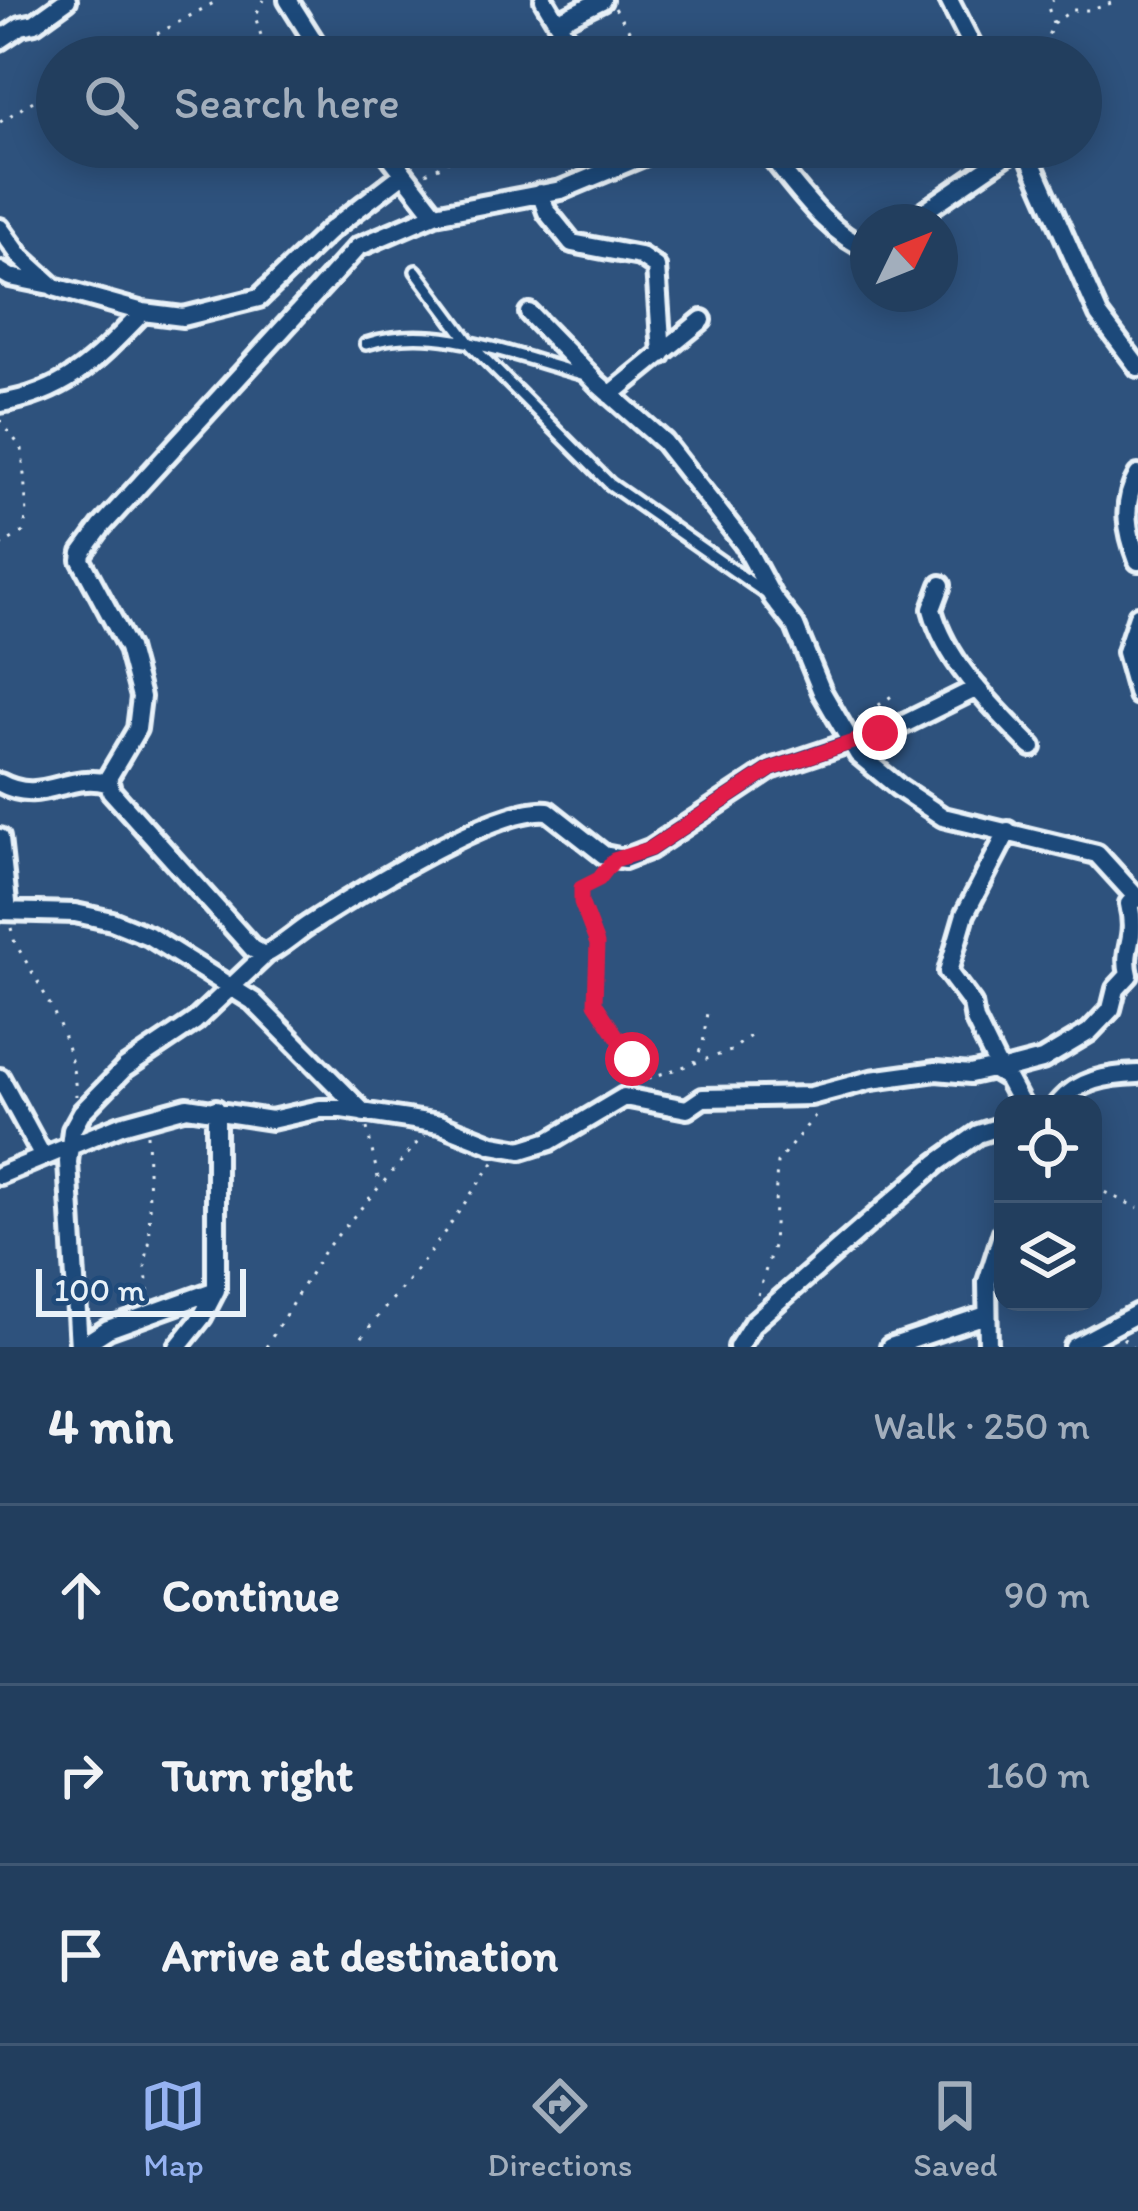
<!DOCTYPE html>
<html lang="en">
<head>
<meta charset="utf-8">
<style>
  body { margin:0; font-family:Itim,sans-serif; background:#2e4967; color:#f1f3f6 }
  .controls { position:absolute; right:36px; bottom:36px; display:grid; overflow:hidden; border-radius:24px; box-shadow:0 6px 30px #0003 }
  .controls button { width:108px; height:108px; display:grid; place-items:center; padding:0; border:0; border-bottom:3px solid #3f5773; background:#223e5e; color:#f1f3f6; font:60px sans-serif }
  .compass { position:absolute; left:850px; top:204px; width:108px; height:108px; border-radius:50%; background:#223e5e; box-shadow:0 6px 30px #0003; rotate:47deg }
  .scale { position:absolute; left:36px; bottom:30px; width:210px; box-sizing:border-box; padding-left:12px; border:6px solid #e8f1f8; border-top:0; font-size:33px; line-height:42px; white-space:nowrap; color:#e8f1f8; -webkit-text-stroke:9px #1f4a7a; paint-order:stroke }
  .stop { position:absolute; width:36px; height:36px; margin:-27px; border:9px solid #e11d48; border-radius:50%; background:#fff }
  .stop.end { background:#e11d48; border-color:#fff; box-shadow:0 3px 12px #0008 }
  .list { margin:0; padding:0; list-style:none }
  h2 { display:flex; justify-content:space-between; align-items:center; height:156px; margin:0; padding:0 48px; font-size:51px }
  h2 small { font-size:39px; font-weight:400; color:#a2aebc }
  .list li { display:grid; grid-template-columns:78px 1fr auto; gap:36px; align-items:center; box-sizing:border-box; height:180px; padding:0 48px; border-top:3px solid #3f5773 }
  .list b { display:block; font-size:45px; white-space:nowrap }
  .list em { font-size:39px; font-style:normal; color:#a2aebc }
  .icon { flex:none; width:66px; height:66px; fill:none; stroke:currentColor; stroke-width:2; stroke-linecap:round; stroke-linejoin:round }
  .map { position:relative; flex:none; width:1138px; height:1347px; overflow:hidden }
  .search { position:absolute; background:#223e5e; box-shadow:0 6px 30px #0003; left:36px; right:36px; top:36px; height:132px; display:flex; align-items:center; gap:30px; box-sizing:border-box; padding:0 42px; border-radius:66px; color:#a2aebc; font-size:45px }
  .sheet { height:696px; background:#223e5e }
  nav { display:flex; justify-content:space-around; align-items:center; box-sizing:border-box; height:168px; border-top:3px solid #3f5773; background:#223e5e; font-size:33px; color:#a2aebc }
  nav a { display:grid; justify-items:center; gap:6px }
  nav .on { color:#95b2f1 }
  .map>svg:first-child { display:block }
</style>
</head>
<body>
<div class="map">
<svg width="1138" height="1347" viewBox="0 0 1138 1347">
  <rect width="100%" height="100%" fill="#2e527d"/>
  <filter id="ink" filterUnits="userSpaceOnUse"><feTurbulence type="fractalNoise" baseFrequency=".00833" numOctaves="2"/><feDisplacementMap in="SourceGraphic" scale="24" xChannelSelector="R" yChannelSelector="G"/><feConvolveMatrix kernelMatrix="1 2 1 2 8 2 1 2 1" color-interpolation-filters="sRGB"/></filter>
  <g filter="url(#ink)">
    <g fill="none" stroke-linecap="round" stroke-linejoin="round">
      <defs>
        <path id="lane" d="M416 271 471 345 610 484 767 594
          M366 344C436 321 517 357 585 375"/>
        <path id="street" d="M288 0 324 57
          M544 0 578 57
          M949 0 978 57
          M557 22 602 0
          M0 40 21 26 35 23 67 0
          M383 147 435 214
          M665 147 561 190 435 214 358 247 101 527 82 553 81 560 128 648 141 697 137 729 108 778 111 791 253 949 264 955C281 947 295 933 311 923 358 893 496 806 548 811L604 855 624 859 650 849 771 769 902 725 977 688
          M763 147C793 181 824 232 868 249
          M1025 147 1099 315 1138 367
          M540 193 547 212 572 243 640 256 656 267 662 354
          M909 222 1018 147
          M0 228 21 257 54 287 143 312 183 317 259 298 329 231 402 175
          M0 271 10 277 50 285
          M529 313 597 383 664 442 744 544 773 598 795 626 822 692 858 754 898 787 943 817 1097 854 1138 899
          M610 395 702 320
          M0 403C67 393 98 358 143 312
          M1138 475C1121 504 1127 532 1138 561
          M941 585 932 609C946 663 995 709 1032 747
          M1138 616 1126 652 1138 695
          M0 783C42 806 67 772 107 783
          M1008 831 965 914 948 972 972 1004 975 1020 1000 1071 1042 1060 1089 1032 1111 1009 1116 989 1129 975C1122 946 1138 941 1129 904L1136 897
          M0 838 8 911
          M0 911 75 913 112 921 149 936 253 1001 364 1113
          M0 1078 43 1157
          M1058 1104C1078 1080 1108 1075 1138 1074
          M0 1175 121 1125 187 1107 271 1120 320 1109H342L440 1124 493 1145 521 1150 550 1141 624 1097 687 1109 703 1098 811 1096 871 1080 936 1071 970 1074 992 1069 1007 1078 1021 1104
          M79 1347 68 1162 72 1130 82 1112 125 1068 195 1021 265 955
          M80 1347 108 1329 216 1290
          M178 1347 202 1317 216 1290V1109
          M738 1347 753 1323 937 1163 978 1134 1003 1126
          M890 1347 986 1315
          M988 1347 987 1282 1003 1232
          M1074 1347 1138 1313"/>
      </defs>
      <use href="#lane" stroke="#e8f1f8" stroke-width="18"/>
      <use href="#street" stroke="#e8f1f8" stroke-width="26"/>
      <path stroke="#e8f1f8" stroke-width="3" stroke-dasharray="3 9" stroke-linecap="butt" d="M615 8 632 35 656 57
        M1053 23 1073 10H1092L1119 0
        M115 57 219 0
        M256 57 263 42 255 16 264 0
        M1040 57 1053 23 1048 7 1053 0
        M0 122 57 86
        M426 173 445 164 463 147
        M0 420 22 449 27 514 23 532 0 546
        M859 719 896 693
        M606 871 599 879 581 888V902L597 944 595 1003 627 1049 635 1083
        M11 928 15 943C43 990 74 1039 76 1096
        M694 1063 703 1044 707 1012
        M637 1082 731 1051 755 1032
        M367 1128 379 1182
        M147 1134 150 1239 145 1264 149 1298
        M1093 1191 1104 1192 1138 1208
        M758 1295 773 1246 777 1163 818 1112
        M1123 1338 1132 1347
        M266 1347 324 1251 424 1135
        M355 1347C378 1313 407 1285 431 1251 454 1220 473 1189 497 1159"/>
      <use href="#lane" stroke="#1f4a7a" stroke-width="9"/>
      <use href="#street" stroke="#1f4a7a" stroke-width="16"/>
    </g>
  </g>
  <g fill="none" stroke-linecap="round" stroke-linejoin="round" filter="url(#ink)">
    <path stroke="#e11d48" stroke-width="15" d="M632 1059 595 1003 597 944 581 902V888L599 879 614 860 650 849 771 769 880 733"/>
  </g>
</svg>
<div class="controls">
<button><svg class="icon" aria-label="locate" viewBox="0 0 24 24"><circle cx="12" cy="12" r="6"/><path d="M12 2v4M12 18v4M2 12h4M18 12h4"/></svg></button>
<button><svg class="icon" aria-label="layers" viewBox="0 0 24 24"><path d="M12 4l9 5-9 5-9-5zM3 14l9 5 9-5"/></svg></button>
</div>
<svg class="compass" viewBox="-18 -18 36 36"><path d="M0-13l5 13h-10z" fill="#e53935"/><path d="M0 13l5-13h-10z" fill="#a2aebc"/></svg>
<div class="scale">100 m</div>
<div class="stop" style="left:632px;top:1059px"></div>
<div class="stop end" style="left:880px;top:733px"></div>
<div class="search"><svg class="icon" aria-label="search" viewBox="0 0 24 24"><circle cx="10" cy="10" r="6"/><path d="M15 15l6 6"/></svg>Search here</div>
</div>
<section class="sheet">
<h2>4 min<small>Walk · 250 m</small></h2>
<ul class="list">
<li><svg class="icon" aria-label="ahead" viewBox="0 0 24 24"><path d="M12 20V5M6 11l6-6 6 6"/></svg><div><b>Continue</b></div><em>90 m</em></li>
<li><svg class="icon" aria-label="right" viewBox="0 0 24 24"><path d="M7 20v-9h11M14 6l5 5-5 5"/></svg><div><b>Turn right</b></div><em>160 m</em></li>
<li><svg class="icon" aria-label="arrive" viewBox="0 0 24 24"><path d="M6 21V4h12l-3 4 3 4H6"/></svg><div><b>Arrive at destination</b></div></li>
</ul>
</section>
<nav>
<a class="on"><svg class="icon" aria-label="map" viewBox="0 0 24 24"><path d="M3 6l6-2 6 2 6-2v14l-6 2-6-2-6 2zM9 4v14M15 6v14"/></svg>Map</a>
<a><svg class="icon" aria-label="directions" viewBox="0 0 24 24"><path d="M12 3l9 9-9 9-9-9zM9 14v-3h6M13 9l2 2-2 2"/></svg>Directions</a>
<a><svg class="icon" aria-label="saved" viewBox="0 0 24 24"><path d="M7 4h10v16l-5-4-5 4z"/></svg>Saved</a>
</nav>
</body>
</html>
